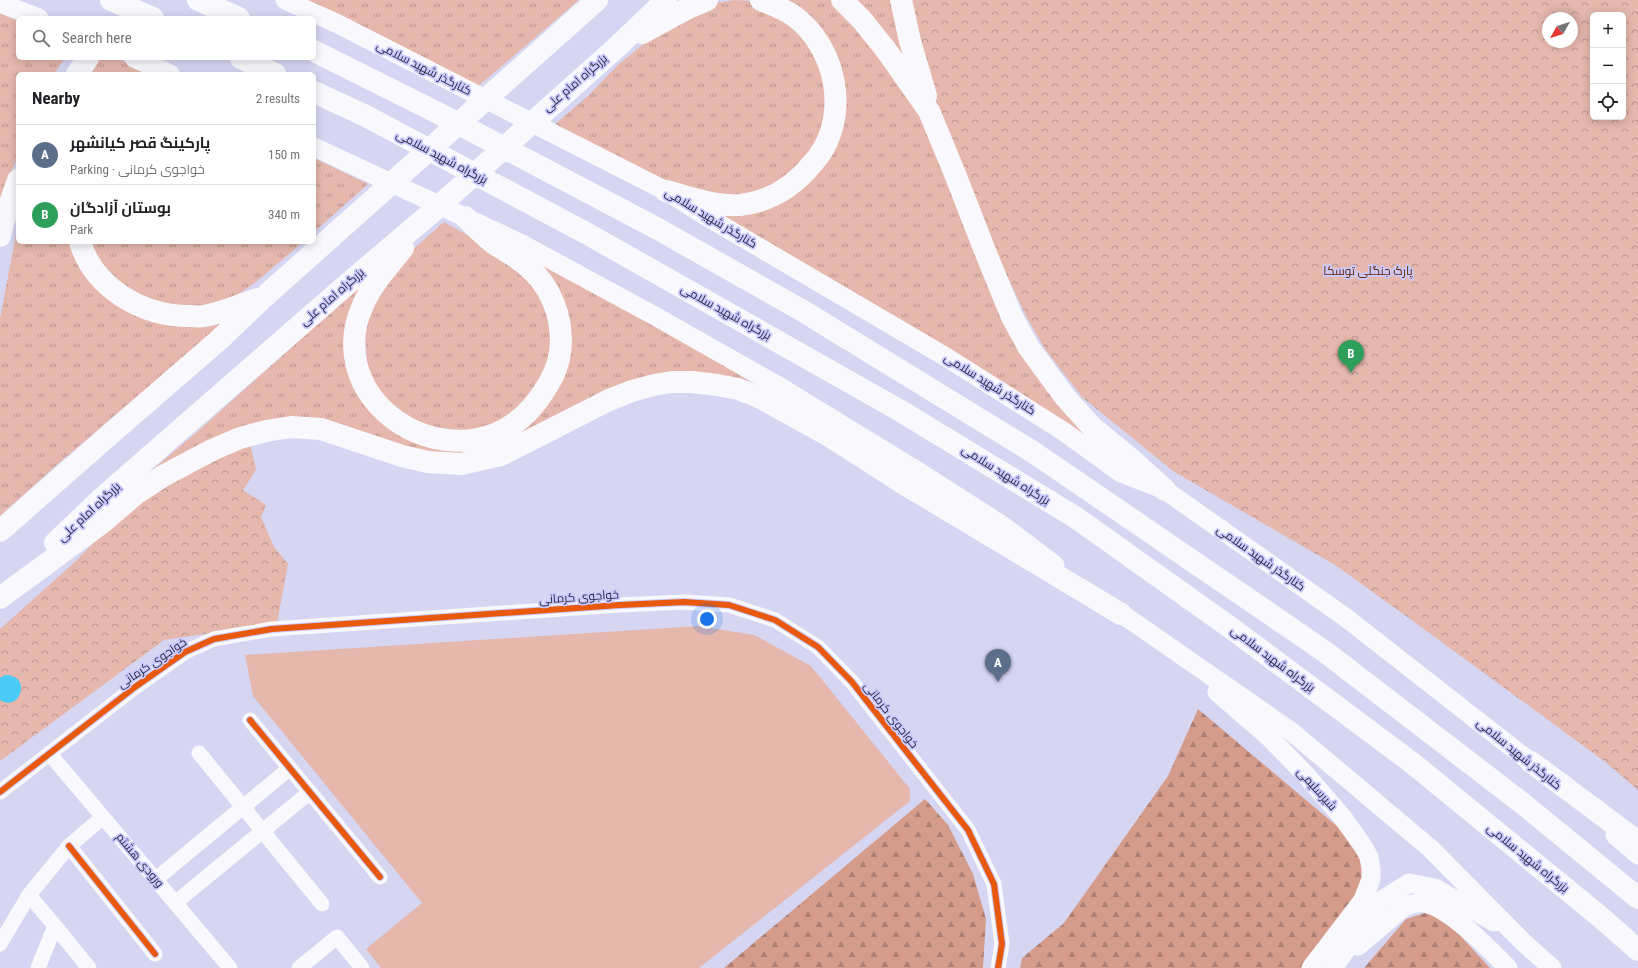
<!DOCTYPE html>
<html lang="en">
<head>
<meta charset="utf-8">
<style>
  body { margin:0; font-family:"Roboto Condensed",Cairo,sans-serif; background:#f6f6f6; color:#202124 }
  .controls { position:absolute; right:12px; top:12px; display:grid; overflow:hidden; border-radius:6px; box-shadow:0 2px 10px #0003 }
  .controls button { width:36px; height:36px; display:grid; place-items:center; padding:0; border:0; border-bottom:1px solid #e0e0e0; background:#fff; color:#202124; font:20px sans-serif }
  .compass { position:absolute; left:1542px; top:12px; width:36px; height:36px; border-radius:50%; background:#fff; box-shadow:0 2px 10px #0003; rotate:231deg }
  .you { position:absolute; left:707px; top:619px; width:14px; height:14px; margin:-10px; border:3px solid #fff; border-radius:50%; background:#1a73e8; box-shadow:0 0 0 6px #1a73e833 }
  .badge { display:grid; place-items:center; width:26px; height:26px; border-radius:50%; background:#1a73e8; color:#fff; font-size:13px; font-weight:700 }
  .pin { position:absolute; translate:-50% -33px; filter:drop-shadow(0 1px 2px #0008) }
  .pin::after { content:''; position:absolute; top:21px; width:14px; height:12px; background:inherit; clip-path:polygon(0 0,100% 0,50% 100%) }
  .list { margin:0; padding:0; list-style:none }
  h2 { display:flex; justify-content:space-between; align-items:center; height:52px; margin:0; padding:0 16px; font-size:17px }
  h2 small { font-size:13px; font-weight:400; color:#757577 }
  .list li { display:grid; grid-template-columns:26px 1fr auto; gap:12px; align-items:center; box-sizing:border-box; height:60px; padding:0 16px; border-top:1px solid #e0e0e0 }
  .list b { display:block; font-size:15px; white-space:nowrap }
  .list p { margin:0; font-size:13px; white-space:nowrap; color:#757577 }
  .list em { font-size:13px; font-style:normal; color:#757577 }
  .icon { flex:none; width:22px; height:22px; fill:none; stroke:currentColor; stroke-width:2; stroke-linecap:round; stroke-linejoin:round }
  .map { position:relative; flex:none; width:1638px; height:968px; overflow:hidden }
  .search { position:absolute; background:#fff; box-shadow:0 2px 10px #0003; left:16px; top:16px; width:300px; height:44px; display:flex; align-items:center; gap:10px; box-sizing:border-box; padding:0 14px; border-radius:6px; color:#757577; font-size:15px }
  .panel { position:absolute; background:#fff; box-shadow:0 2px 10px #0003; left:16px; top:72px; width:300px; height:172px; border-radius:6px }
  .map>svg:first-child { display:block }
</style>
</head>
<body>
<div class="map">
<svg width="1638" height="968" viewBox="0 0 1638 968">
  <defs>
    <pattern id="grass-tufts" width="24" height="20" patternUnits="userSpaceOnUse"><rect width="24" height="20" fill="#e5b7ad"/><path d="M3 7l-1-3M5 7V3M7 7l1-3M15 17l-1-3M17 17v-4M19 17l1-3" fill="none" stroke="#ba958e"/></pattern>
    <pattern id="forest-firs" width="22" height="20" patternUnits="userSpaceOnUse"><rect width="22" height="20" fill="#d59c8c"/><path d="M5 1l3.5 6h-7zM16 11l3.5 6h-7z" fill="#ad7f74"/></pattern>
    <pattern id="park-crowns" width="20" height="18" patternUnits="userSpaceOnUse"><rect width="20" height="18" fill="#e5b7ad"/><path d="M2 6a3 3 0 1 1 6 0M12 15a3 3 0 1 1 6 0" fill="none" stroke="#ba958e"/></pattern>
  </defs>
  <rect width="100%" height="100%" fill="#d6d6f2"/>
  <path fill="url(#grass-tufts)" d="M297 0H579L476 88Z
    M736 0 750 1 769 6 821 54 827 125 792 178 744 199 671 183 553 126 588 96 619 64 661 30 714 3Z
    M780 0H832L855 25 921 117 998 303 1117 460 706 207 785 194 842 95Z
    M852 0H897L922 90Z
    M0 13 18 21V58H65L54 74H18V156L0 199Z
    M97 58H116L152 74H85Z
    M314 158 368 184 314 232Z
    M444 222 507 257 535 281 558 346 532 402 484 432 414 426 368 382 364 317 403 258Z
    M18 223V242H75L104 293 231 316 52 469 0 516V319Z
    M496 240 698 349 754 384 713 375 538 429 461 455 412 449 306 419 112 504 197 432 367 280 351 363 413 437 516 428 566 332Z
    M85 242H303L256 282 232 299 214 307 174 311 117 288Z"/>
  <path fill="url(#forest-firs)" d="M1198 709 1338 827 1364 859 1365 880 1307 968H1020L1022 958 1064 923 1168 776Z
    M925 799 948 825 973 874 986 919 983 968H724Z
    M1425 913 1445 919 1490 968H1364L1406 919Z"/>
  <path fill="url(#park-crowns)" fill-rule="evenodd" d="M904 0H1638V790L1604 761 1413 621 1335 565 1173 471 1082 397 1045 349 1026 316 975 207 924 70ZM1593 15H1623V117H1593ZM1548 18H1572V42H1548Z
    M250 443 256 470 243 490 266 505 261 517 274 547 288 564 277 623 164 640 0 761V629L76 561 108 528 170 480Z"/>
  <path fill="#e5b7ad" d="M699 626 754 635 811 666 910 789V801L699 968H381L366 949 422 903 253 696 245 655Z"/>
  <path fill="#4bccf8" d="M5 675C33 675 20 713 0 700V678Z"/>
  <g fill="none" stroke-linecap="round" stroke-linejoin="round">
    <path stroke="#f9f9fd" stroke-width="15" d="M250 720 380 877
      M49 753 230 968
      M199 753 322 904
      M0 792 135 687 185 652 214 639 272 629 620 605 684 602 729 605 775 620 818 647 852 682 968 830 994 884 1002 944 998 968
      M69 846 155 954
      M156 879 290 768
      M29 895 55 926 38 968
      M175 903 310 792
      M55 926 89 968
      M0 944 29 895 69 846 103 817
      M299 968 337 937 362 968"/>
    <path stroke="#f9f9fd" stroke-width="19" d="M285 0 338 24 666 191 704 215 946 357 1063 431 1121 473 1165 490 1345 617 1542 771
      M0 3 39 18
      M134 58 170 74
      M314 147 520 243 653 315 782 388 916 470 1002 525 1055 565
      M1109 605 1292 732 1431 849 1523 942 1552 968
      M1217 692 1269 737 1306 775 1343 818 1363 846 1369 857 1371 869V879L1363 900 1311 968
      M1615 835 1638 855
      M1358 946 1404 907C1411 904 1418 902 1425 903 1451 909 1489 949 1508 968
      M1333 968 1382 900 1409 883 1435 888 1494 922"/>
    <path stroke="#f9f9fd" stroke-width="22" d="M111 0 153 18
      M198 0 239 18
      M842 0 862 20 886 50 929 111 955 174 985 251 1012 317 1029 348 1065 397 1092 427 1132 460 1165 490
      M901 0 910 41 926 96
      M642 33 688 8 707 0
      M314 51 438 113 658 229 803 311 1033 452 1324 651 1522 803 1638 898
      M241 58 275 74
      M77 74 88 58
      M314 92 364 115 586 233 899 410 1075 517 1231 628 1411 762 1598 915 1638 950
      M666 191C690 197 715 207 740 205 767 202 788 190 806 171 810 166 814 162 818 157 850 114 836 47 794 16 784 9 773 5 761 0
      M0 236 3 223 18 180
      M80 242C94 288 142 316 189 316 194 316 199 317 204 316 222 313 240 305 257 299
      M403 248C389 266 372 284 363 305 325 388 416 464 495 434 519 425 537 404 549 383 566 355 564 320 548 291 539 275 523 261 507 252 502 248 496 246 492 242 483 235 474 226 465 217
      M0 531 107 437 220 339 264 297 597 0
      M55 543 103 497 352 280 430 214 617 47 666 0
      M0 598 102 523 137 493 163 476 212 450 240 438 266 431 291 427 321 429 402 456 428 462 461 464 501 455 609 400 632 391 654 385 672 382H692L717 385 738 389 759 397 828 435 901 482 1121 614
      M1531 762 1638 842"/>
    <defs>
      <path id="cycleway" d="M250 720 380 877
        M0 792 135 687 185 652 214 639 272 629 620 605 684 602 729 605 775 620 818 647 852 682 968 830 994 884 1002 944 998 968
        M69 846 155 954"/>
    </defs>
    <use href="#cycleway" stroke="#cacafe" stroke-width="8"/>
    <use href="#cycleway" stroke="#e8590c" stroke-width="6"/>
  </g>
  <g text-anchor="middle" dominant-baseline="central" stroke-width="3.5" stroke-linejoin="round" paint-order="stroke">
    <g font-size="12" fill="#2b2a43" stroke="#cacafe">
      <text transform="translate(424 68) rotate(27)">کنارگذر شهید سلامی</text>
      <text transform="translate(575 83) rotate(-41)">بزرگراه امام علی</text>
      <text transform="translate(442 157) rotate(28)">بزرگراه شهید سلامی</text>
      <text transform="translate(711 218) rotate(31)">کنارگذر شهید سلامی</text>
      <text transform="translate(332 297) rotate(-41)">بزرگراه امام علی</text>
      <text transform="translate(726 312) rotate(29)">بزرگراه شهید سلامی</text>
      <text transform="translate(990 384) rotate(32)">کنارگذر شهید سلامی</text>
      <text transform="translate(1006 475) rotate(32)">بزرگراه شهید سلامی</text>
      <text transform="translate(89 512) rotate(-43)">بزرگراه امام علی</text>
      <text transform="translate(1261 558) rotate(35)">کنارگذر شهید سلامی</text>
      <text transform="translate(579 597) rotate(-4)">خواجوی کرمانی</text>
      <text transform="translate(1273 659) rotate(37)">بزرگراه شهید سلامی</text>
      <text transform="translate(152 663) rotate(-34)">خواجوی کرمانی</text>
      <text transform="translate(891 715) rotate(52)">خواجوی کرمانی</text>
      <text transform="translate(1519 754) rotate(39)">کنارگذر شهید سلامی</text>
      <text transform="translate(1317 789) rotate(48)">شیرسلیمی</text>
      <text transform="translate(1528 858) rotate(39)">بزرگراه شهید سلامی</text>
      <text transform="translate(140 860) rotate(50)">ورودی هشتم</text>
    </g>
    <g font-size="12" fill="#672600" stroke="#cacafe">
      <text x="1368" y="271">پارک جنگلی توسکا</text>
    </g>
  </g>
</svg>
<div class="controls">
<button>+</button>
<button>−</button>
<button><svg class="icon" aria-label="locate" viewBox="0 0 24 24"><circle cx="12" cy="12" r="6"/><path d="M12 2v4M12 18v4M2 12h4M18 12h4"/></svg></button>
</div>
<svg class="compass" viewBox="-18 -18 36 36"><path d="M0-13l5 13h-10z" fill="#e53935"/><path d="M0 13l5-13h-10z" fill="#757577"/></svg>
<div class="you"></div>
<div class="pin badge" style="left:998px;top:682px;background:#5c6f8a">A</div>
<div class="pin badge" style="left:1351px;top:373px;background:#2e9e5b">B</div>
<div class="search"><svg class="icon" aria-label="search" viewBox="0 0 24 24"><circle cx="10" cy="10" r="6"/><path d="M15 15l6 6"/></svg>Search here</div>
<section class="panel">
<h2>Nearby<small>2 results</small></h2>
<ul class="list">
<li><span class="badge" style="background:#5c6f8a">A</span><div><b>پارکینگ قصر کیانشهر</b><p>Parking · خواجوی کرمانی</p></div><em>150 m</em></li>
<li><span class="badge" style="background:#2e9e5b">B</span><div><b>بوستان آزادگان</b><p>Park</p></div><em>340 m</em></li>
</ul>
</section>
</div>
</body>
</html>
